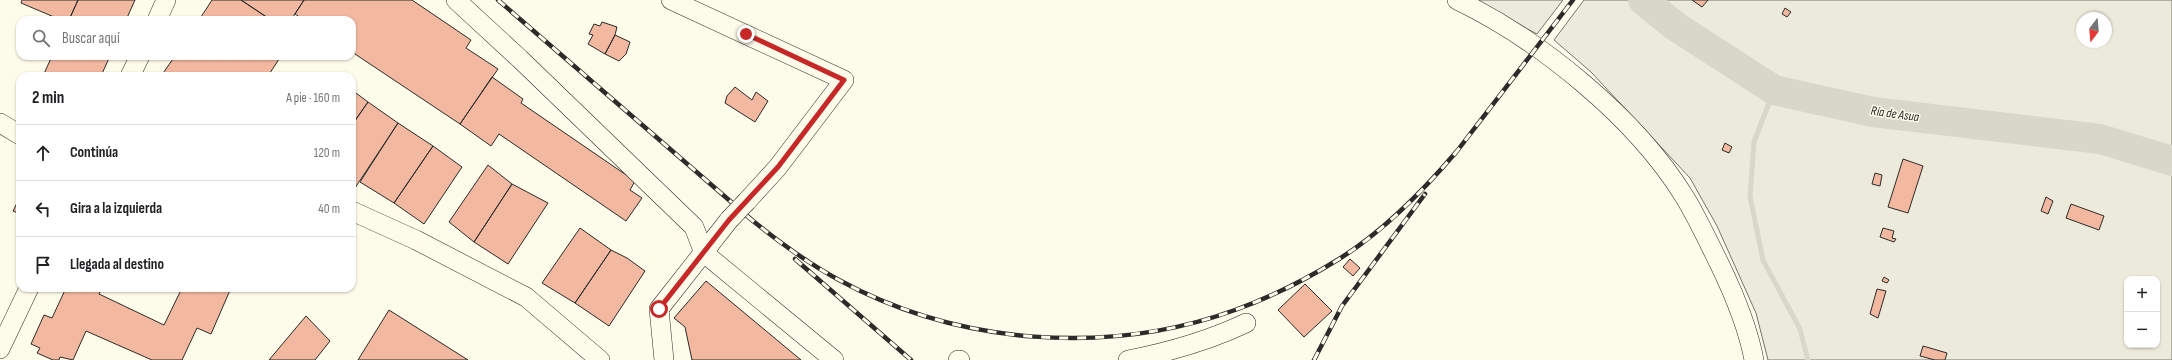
<!DOCTYPE html>
<html lang="es">
<head>
<meta charset="utf-8">
<style>
  body { margin:0; font-family:"Sofia Sans Condensed",sans-serif; background:#f6f6f6; color:#202124 }
  .controls { position:absolute; right:12px; bottom:12px; display:grid; overflow:hidden; border-radius:8px; box-shadow:0 1px 3px #0004 }
  .controls button { width:36px; height:36px; display:grid; place-items:center; padding:0; border:0; border-bottom:1px solid #e0e0e0; background:#fff; color:#202124; font:20px sans-serif }
  .compass { position:absolute; left:2076px; top:12px; width:36px; height:36px; border-radius:50%; background:#fff; box-shadow:0 1px 3px #0004; rotate:196deg }
  .stop { position:absolute; width:12px; height:12px; margin:-9px; border:3px solid #c62828; border-radius:50%; background:#fff }
  .stop.end { background:#c62828; border-color:#fff; box-shadow:0 1px 4px #0008 }
  .list { margin:0; padding:0; list-style:none }
  h2 { display:flex; justify-content:space-between; align-items:center; height:52px; margin:0; padding:0 16px; font-size:17px }
  h2 small { font-size:13px; font-weight:400; color:#757577 }
  .list li { display:grid; grid-template-columns:26px 1fr auto; gap:12px; align-items:center; box-sizing:border-box; height:56px; padding:0 16px; border-top:1px solid #e0e0e0 }
  .list b { display:block; font-size:15px; white-space:nowrap }
  .list em { font-size:13px; font-style:normal; color:#757577 }
  .icon { flex:none; width:22px; height:22px; fill:none; stroke:currentColor; stroke-width:2; stroke-linecap:round; stroke-linejoin:round }
  .map { position:relative; flex:none; width:2172px; height:360px; overflow:hidden }
  .search { position:absolute; background:#fff; box-shadow:0 1px 3px #0004; left:16px; top:16px; width:340px; height:44px; display:flex; align-items:center; gap:10px; box-sizing:border-box; padding:0 14px; border-radius:12px; color:#757577; font-size:15px }
  .panel { position:absolute; background:#fff; box-shadow:0 1px 3px #0004; left:16px; top:72px; width:340px; height:220px; border-radius:12px }
  .map>svg:first-child { display:block }
</style>
</head>
<body>
<div class="map">
<svg width="2172" height="360" viewBox="0 0 2172 360">
  <rect width="100%" height="100%" fill="#fdfbea"/>
  <path fill="#ecebdb" stroke="#74746e" fill-rule="evenodd" d="M1474 0H1563L1537 34Z
    M1584 0H2172V360H1768L1756 313 1717 226 1690 178 1591 72 1554 40ZM2082 18H2106V42H2082ZM2127 279H2157V345H2127Z"/>
  <g fill="none" stroke-linecap="round" stroke-linejoin="round">
    <path stroke="#d8d7c9" stroke-width="5" d="M1774 90 1754 142 1750 196 1763 260 1800 329 1808 360"/>
    <path stroke="#d8d7c9" stroke-width="30" d="M1643 0 1675 26 1774 90 1873 112 2100 139 2172 161"/>
  </g>
  <path fill="#f2b8a0" stroke="#2b2b2b" d="M22 0H78L69 20H61L47 14 21 3Z
    M78 0H135L126 20H69Z
    M212 0H241L271 20H199Z
    M241 0H304L291 20H271Z
    M304 0H412L471 40 466 48 498 69 460 124 352 52V20H304L295 14Z
    M1692 0H1708L1702 7Z
    M1785 8 1791 12 1787 17 1782 14Z
    M602 22 617 27 615 35 605 54 588 44 593 35 589 34 594 24 600 26Z
    M615 35 630 42 626 54 619 61 605 54Z
    M52 56H110L101 76H43Z
    M175 56H281L268 76H161Z
    M492 77 523 99 521 103 635 181 630 190 642 198 626 221 499 134 491 146 460 124Z
    M735 87 752 100 756 92 768 101 755 122 725 103 727 96Z
    M352 90 368 102 352 125Z
    M368 102 398 123 353 191 352 125Z
    M398 123 433 146 394 203 360 182Z
    M1725 143 1732 147 1729 153 1722 150Z
    M433 146 462 167 424 224 394 203Z
    M1903 159 1923 166 1908 213 1888 207Z
    M488 165 512 184 474 242 449 222Z
    M1875 173 1882 175 1880 186 1872 184Z
    M512 184 548 203 508 264 474 242Z
    M20 197V214L13 211Z
    M2046 197 2053 201 2048 214 2041 211Z
    M2071 204 2104 216 2099 230 2066 218Z
    M580 228 611 250 575 303 542 283Z
    M1883 228 1894 231 1892 238 1896 239 1894 242 1880 237Z
    M611 250 627 258 645 271 609 326 575 303Z
    M1350 259 1360 268 1353 276 1343 267Z
    M1884 277 1889 280 1887 283 1882 281Z
    M706 281 801 360H692L685 327 674 318Z
    M1305 284 1332 311 1304 337 1278 310Z
    M66 288H102L99 294 164 325 182 288H231L211 334 197 328 182 360H152L86 331 73 360 60 357 59 360H53L37 353 40 348 31 344 44 315 52 318Z
    M1877 289 1886 291 1878 318 1870 314Z
    M389 310 468 360H358Z
    M306 316 330 341 315 360H269Z
    M1923 346 1947 353 1945 360H1935L1920 356Z"/>
  <g fill="none" stroke-linecap="round" stroke-linejoin="round">
    <defs>
      <path id="minor" d="M456 0 520 59 694 227 704 253 834 360
        M671 0 844 80 778 167 747 201
        M1457 0C1540 40 1635 117 1684 196 1697 217 1708 241 1719 263 1734 294 1748 327 1754 360
        M157 20 166 0
        M130 76 140 56
        M0 123 20 135
        M352 211 416 240 526 297 600 360
        M0 349 29 288
        M664 360 659 309 729 220
        M958 360H960
        M1128 360C1169 352 1208 341 1246 323"/>
    </defs>
    <use href="#minor" stroke="#2b2b2b" stroke-width="20"/>
    <use href="#minor" stroke="#fdfbea" stroke-width="19"/>
    <defs>
      <path id="rail" d="M498 0 752 220
        M1454 155 1573 0
        M747 216C776 240 806 262 839 280 958 345 1108 356 1235 310 1271 297 1307 279 1339 259 1384 231 1423 191 1457 151
        M795 259 911 360
        M1314 360 1342 306 1425 194"/>
    </defs>
    <use href="#rail" stroke="#2b2b2b" stroke-width="4.5"/>
    <use href="#rail" stroke="#fdfbea" stroke-width="3" stroke-dasharray="9" stroke-linecap="butt"/>
    <defs>
      <path id="minor-bridge" d="M729 220 747 201"/>
    </defs>
    <use href="#minor-bridge" stroke="#2b2b2b" stroke-width="20" stroke-linecap="butt"/>
    <use href="#minor-bridge" stroke="#fdfbea" stroke-width="19"/>
  </g>
  <g fill="none" stroke-linecap="round" stroke-linejoin="round">
    <path stroke="#c62828" stroke-width="5" d="M659 309 729 220 778 167 844 80 746 34"/>
  </g>
  <g text-anchor="middle" dominant-baseline="central" stroke-width="3" stroke-linejoin="round" paint-order="stroke">
    <g font-size="13" font-style="italic" fill="#2b2b2b" stroke="#fdfbea">
      <text transform="translate(1895 114) rotate(8)">Ría de Asua</text>
    </g>
  </g>
</svg>
<div class="controls">
<button>+</button>
<button>−</button>
</div>
<svg class="compass" viewBox="-18 -18 36 36"><path d="M0-13l5 13h-10z" fill="#e53935"/><path d="M0 13l5-13h-10z" fill="#757577"/></svg>
<div class="stop" style="left:659px;top:309px"></div>
<div class="stop end" style="left:746px;top:34px"></div>
<div class="search"><svg class="icon" aria-label="search" viewBox="0 0 24 24"><circle cx="10" cy="10" r="6"/><path d="M15 15l6 6"/></svg>Buscar aquí</div>
<section class="panel">
<h2>2 min<small>A pie · 160 m</small></h2>
<ul class="list">
<li><svg class="icon" aria-label="ahead" viewBox="0 0 24 24"><path d="M12 20V5M6 11l6-6 6 6"/></svg><div><b>Continúa</b></div><em>120 m</em></li>
<li><svg class="icon" aria-label="left" viewBox="0 0 24 24"><path d="M17 20v-9H6M10 6l-5 5 5 5"/></svg><div><b>Gira a la izquierda</b></div><em>40 m</em></li>
<li><svg class="icon" aria-label="arrive" viewBox="0 0 24 24"><path d="M6 21V4h12l-3 4 3 4H6"/></svg><div><b>Llegada al destino</b></div></li>
</ul>
</section>
</div>
</body>
</html>
